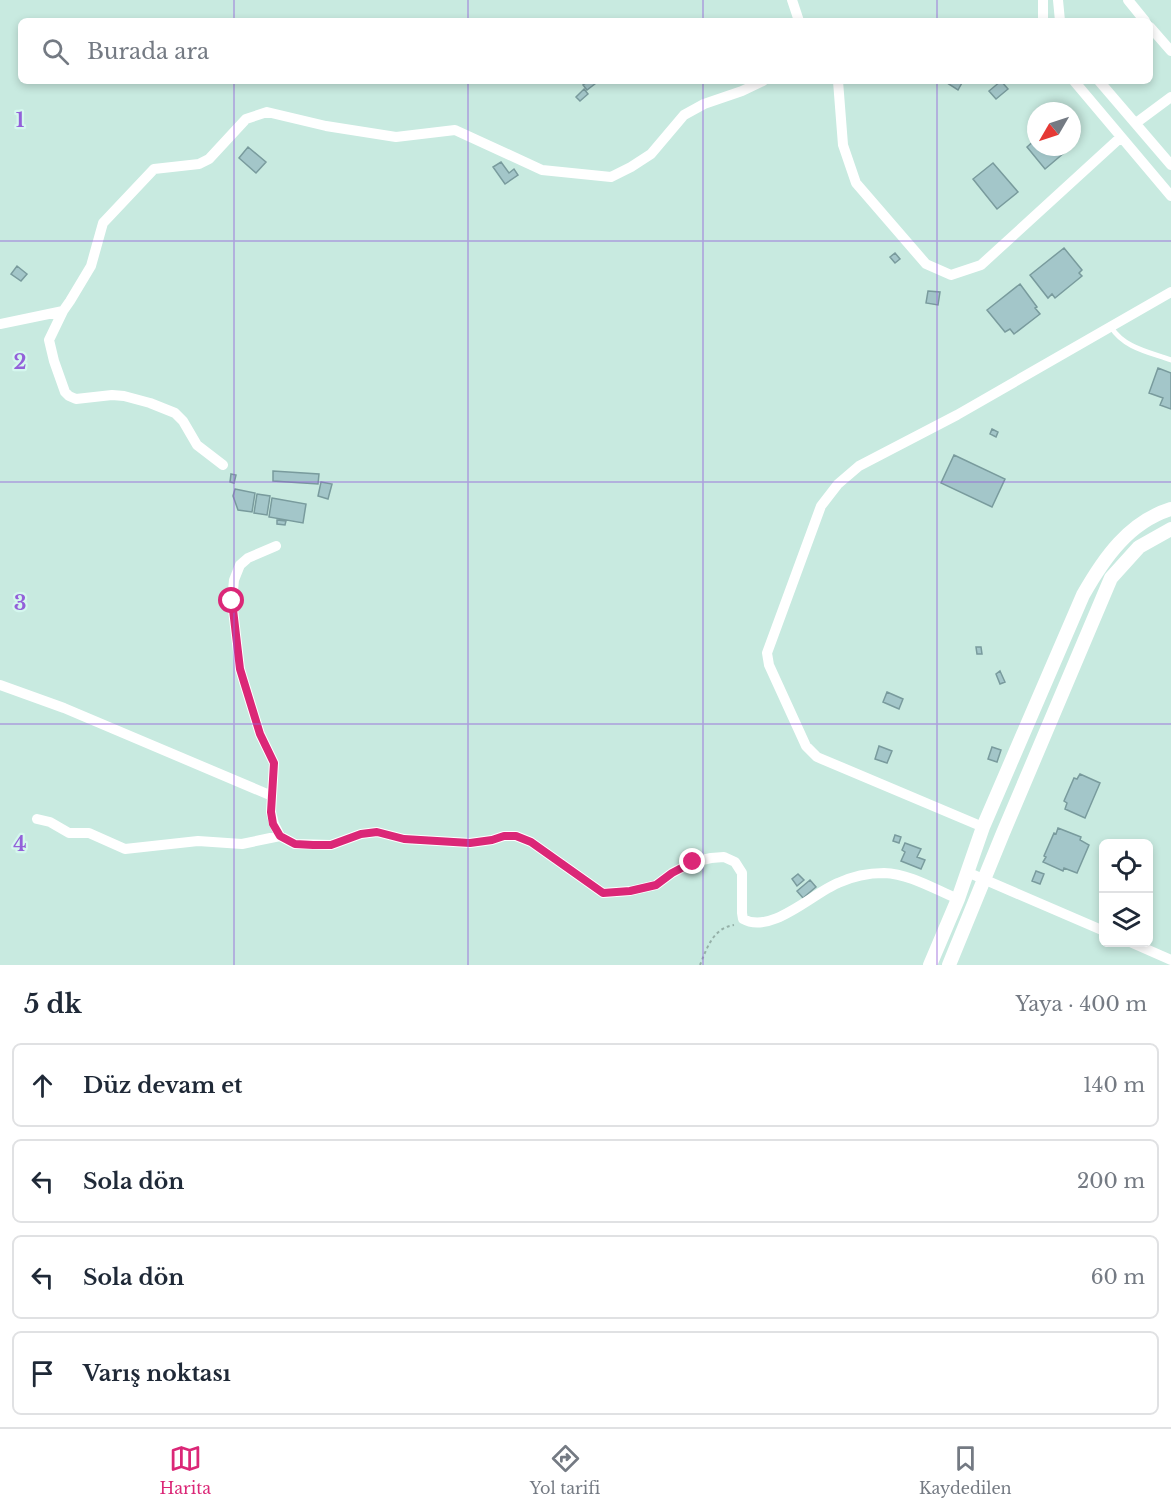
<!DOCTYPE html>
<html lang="tr">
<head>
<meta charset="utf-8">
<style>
  body { margin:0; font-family:"Libre Baskerville",serif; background:#f6f6f7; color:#1f2937 }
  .controls { position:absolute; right:18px; bottom:18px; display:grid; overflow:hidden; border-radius:9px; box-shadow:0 3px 9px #0003 }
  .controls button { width:54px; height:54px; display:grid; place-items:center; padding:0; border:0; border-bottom:2px solid #e0e1e3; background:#fff; color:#1f2937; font:30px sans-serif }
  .compass { position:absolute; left:1027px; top:102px; width:54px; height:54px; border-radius:50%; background:#fff; box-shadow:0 3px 9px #0003; rotate:231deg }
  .stop { position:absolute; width:18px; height:18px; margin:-14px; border:4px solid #db2777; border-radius:50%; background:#fff }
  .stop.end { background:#db2777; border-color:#fff; box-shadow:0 2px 6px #0008 }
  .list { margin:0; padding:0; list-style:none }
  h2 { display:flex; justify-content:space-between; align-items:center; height:78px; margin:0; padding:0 24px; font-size:26px }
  h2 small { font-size:20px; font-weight:400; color:#747a83 }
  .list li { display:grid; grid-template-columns:39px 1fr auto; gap:18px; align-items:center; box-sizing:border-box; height:84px; margin:0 12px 12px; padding:0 12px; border:2px solid #e0e1e3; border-radius:9px }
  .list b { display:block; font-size:22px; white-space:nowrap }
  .list em { font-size:20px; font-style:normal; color:#747a83 }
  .icon { flex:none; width:33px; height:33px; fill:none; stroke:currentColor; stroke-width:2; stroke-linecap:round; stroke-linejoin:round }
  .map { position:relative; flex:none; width:1171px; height:965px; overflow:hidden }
  .search { position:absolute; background:#fff; box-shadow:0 3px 9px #0003; left:18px; right:18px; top:18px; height:66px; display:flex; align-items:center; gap:15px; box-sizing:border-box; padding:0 21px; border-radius:9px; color:#747a83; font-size:22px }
  .sheet { height:462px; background:#fff }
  nav { display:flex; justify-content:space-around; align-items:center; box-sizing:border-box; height:84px; border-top:2px solid #e0e1e3; background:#fff; font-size:16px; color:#747a83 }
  nav a { display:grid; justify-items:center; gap:3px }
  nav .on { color:#db2777 }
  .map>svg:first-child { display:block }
</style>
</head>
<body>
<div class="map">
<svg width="1171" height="965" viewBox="0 0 1171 965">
  <rect width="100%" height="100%" fill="#c8eae0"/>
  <path fill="#a3c6c9" stroke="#799b9d" stroke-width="1.5" d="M589 81H595L596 83 587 90 583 85Z
    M944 81H963L958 90Z
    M1001 81 1008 89 996 99 989 91Z
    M584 89 588 94 580 101 576 97Z
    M1036 139V147H1071L1045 169 1027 147Z
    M248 147 266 162 256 173 239 158Z
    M501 162 509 173 514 169 518 175 505 184 493 167Z
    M993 163 1018 192 997 209 973 179Z
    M1064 248 1082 270 1079 273 1082 276 1055 298 1052 294 1048 298 1030 275Z
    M895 253 900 259 895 263 890 257Z
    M17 266 27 274 21 281 11 274Z
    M1020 284 1037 307 1035 308 1040 314 1014 334 1010 329 1005 332 987 310Z
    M928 291 940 292 938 305 926 303Z
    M1158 368 1171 373V409L1160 405 1163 398 1149 393Z
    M992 429 998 432 996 437 990 434Z
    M954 455 1005 479 992 507 941 483Z
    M273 471 319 474 318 484 273 481Z
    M231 474 236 475 234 483 230 482Z
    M321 482 332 484 328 499 318 496Z
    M235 489 255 493 252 512 238 510 233 496Z
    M257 494 270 496 267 515 254 513Z
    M272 498 306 504 303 523 269 517Z
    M277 520 286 521 285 525 277 524Z
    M976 647H981L982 654H977Z
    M1000 671 1005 682 1000 684 996 674Z
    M887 692 903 699 899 709 883 702Z
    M879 746 892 751 887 763 875 759Z
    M992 747 1001 750 997 762 988 759Z
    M1080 774 1100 783 1085 818 1065 809 1067 803 1064 801 1074 778 1077 779Z
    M1058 828 1081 837 1080 840 1089 845 1077 873 1064 868 1063 871 1043 862 1046 857 1044 856 1054 833 1056 834Z
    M895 835 901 837 899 843 893 841Z
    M905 843 921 849 917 857 925 860 921 869 901 861 905 852 902 850Z
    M1036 871 1044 874 1040 884 1032 881Z
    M798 874 804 880 797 886 792 879Z
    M810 880 816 887 803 898 797 891Z"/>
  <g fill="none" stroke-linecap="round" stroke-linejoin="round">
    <path stroke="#95b0a8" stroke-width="2" stroke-dasharray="3 3" stroke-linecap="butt" d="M700 965C707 948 713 928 734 925"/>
    <path stroke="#fff" stroke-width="5" d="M1111 327C1124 348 1149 352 1171 360"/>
    <path stroke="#fff" stroke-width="10" d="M792 0 799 21
      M1043 0V21
      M1058 0 1060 21
      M1128 0 1145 21
      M1150 27 1171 51
      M838 81 843 145 856 183 926 264 951 275 981 265 1121 137
      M1074 81 1171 196
      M1099 81 1171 165
      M1136 123 1171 97
      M63 311 49 340 54 361 65 392 69 396 76 399 112 395 124 396 150 403 175 413 183 421 197 445 223 465
      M0 324 63 311 70 301 91 266 103 223 154 169 199 164 209 159 246 119 267 112 326 126 396 137 455 130 542 170 611 177 631 167 651 154 684 115 704 104 742 91 763 81
      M276 546 248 558 240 565 234 580 232 601 240 669 260 734 274 763 271 812 274 824 280 836 295 844 331 845 361 834 377 832 404 839 470 843 492 840 504 836H516L531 842 603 893 630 891 656 885 672 873 693 862 711 858 724 857 735 862 742 873V913L743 919C771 935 813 893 838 883 851 877 869 873 884 873 910 874 934 889 958 899
      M0 685 64 708 272 796
      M37 819 50 822 69 833H89L125 849 198 841 242 844 280 836
      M983 827 817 757 806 746 769 665 767 653 821 506 838 484 859 466 957 415 1171 292
      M967 872 1104 931
      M1130 942 1171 960"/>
    <path stroke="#fff" stroke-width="14" d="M930 965 958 899 983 827 1083 595C1104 558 1129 522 1171 509
      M949 965 1003 833 1111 578 1139 547 1171 529"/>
  </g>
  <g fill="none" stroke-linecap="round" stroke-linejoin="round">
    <path stroke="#db2777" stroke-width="8" d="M232 601 240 669 260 734 274 763 271 812 273 824 280 836 295 844 313 845H331L361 834 377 832 404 839 470 843 492 840 504 836H516L531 842 603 893 630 891 656 885 672 873 693 862"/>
  </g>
  <path fill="none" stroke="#9360d9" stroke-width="1.5" stroke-opacity="0.55" d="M234 0V21M468 0V21M703 0V21M937 0V21M234 81V965M468 81V965M703 81V965M937 81V965M0 241H1171M0 482H1171M0 724H1171"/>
  <g font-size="20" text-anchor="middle" font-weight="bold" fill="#9360d9" stroke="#d5f7ee" stroke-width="4.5" stroke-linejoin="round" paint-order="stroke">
    <text x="20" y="127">1</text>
    <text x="20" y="369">2</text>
    <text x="20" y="610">3</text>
    <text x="20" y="851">4</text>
  </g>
</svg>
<div class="controls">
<button><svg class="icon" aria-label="locate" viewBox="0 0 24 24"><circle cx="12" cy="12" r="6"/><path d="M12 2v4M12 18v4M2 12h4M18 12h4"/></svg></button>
<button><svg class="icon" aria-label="layers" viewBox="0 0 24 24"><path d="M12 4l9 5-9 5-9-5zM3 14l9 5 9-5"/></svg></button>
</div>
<svg class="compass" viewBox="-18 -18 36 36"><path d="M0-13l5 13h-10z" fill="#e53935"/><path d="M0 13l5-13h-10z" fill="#747a83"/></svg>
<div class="stop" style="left:232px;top:601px"></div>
<div class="stop end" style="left:693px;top:862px"></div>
<div class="search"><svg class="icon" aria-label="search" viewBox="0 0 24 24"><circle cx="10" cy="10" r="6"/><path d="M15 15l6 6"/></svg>Burada ara</div>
</div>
<section class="sheet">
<h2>5 dk<small>Yaya · 400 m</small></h2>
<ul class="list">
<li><svg class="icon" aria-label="ahead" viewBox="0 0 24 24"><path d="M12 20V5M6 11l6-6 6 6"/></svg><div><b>Düz devam et</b></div><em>140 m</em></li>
<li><svg class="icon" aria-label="left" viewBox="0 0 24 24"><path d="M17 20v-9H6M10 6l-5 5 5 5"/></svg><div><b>Sola dön</b></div><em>200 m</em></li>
<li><svg class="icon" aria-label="left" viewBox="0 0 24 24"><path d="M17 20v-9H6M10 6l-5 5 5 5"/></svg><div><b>Sola dön</b></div><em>60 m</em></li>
<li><svg class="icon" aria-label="arrive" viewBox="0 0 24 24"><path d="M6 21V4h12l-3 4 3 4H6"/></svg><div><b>Varış noktası</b></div></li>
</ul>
</section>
<nav>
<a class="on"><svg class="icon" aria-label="map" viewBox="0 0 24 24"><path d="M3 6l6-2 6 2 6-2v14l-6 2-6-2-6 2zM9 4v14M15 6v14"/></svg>Harita</a>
<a><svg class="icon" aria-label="directions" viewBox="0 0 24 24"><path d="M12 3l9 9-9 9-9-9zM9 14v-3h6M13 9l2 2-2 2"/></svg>Yol tarifi</a>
<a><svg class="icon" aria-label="saved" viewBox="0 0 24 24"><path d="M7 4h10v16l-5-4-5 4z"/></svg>Kaydedilen</a>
</nav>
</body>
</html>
